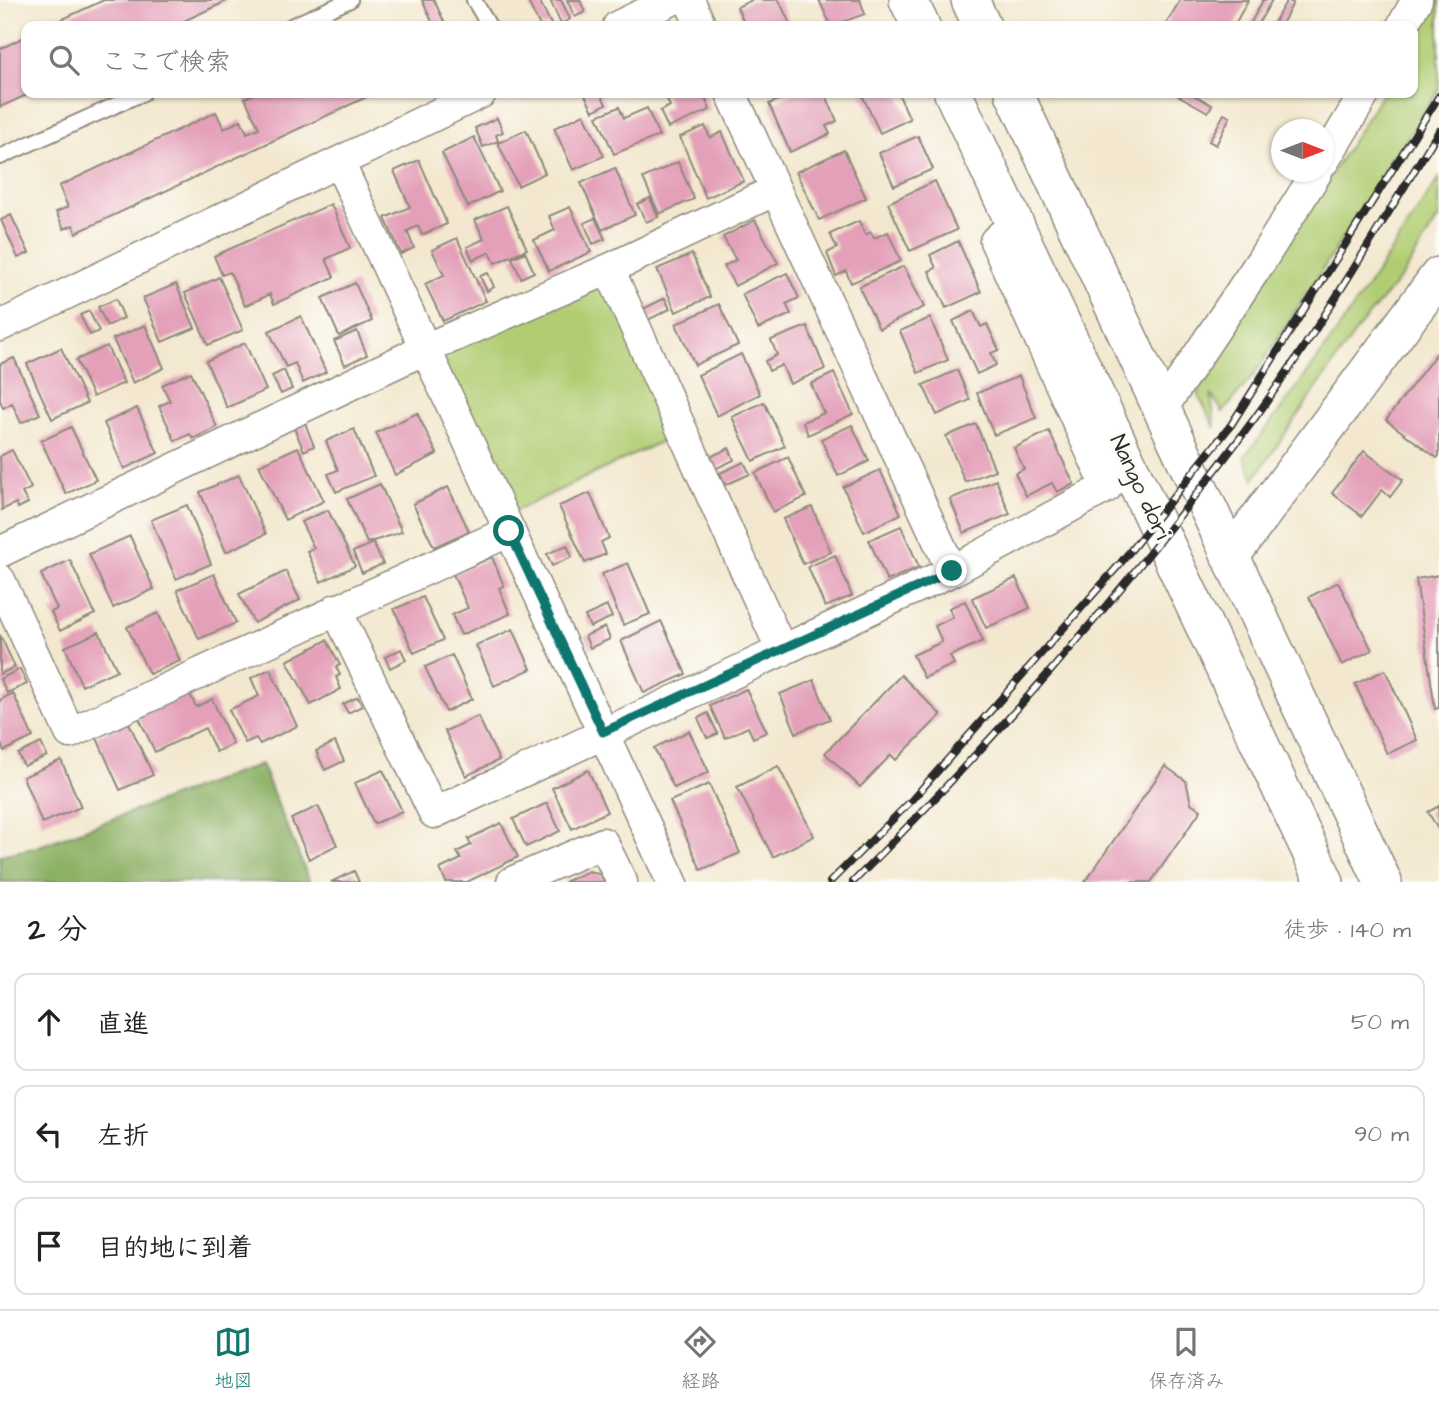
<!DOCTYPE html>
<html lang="ja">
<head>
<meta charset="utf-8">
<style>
  body { margin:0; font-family:"Architects Daughter","Klee One",sans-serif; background:#f6f6f6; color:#222 }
  .compass { position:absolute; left:1271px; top:119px; width:63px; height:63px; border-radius:50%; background:#fff; box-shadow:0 2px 5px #0004; rotate:90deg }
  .stop { position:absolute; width:21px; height:21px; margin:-16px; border:5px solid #0f766e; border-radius:50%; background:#fff }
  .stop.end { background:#0f766e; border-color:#fff; box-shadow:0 2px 7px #0008 }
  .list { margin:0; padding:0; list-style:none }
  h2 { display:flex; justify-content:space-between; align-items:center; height:91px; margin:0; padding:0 28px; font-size:30px }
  h2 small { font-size:23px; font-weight:400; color:#767676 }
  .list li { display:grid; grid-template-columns:46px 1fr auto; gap:21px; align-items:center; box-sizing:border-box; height:98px; margin:0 14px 14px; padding:0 14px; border:2px solid #e0e0e0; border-radius:14px }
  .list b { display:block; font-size:26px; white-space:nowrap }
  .list em { font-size:23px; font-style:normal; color:#767676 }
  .icon { flex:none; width:38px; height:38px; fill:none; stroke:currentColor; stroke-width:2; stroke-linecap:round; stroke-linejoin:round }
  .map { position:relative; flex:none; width:1439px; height:882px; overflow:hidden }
  .search { position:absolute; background:#fff; box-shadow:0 2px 5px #0004; left:21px; right:21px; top:21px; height:77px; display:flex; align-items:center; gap:18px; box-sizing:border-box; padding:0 24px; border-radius:14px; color:#767676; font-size:26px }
  .sheet { height:427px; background:#fff }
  nav { display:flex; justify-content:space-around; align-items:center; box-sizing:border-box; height:98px; border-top:2px solid #e0e0e0; background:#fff; font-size:19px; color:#767676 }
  nav a { display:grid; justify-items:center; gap:4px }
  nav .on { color:#0f766e }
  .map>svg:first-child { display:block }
</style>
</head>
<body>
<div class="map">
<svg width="1439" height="882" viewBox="0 0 1439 882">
  <rect width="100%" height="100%" fill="#fdfcf7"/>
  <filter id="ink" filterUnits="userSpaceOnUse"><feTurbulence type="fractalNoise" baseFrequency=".0143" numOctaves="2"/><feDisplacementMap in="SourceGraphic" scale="14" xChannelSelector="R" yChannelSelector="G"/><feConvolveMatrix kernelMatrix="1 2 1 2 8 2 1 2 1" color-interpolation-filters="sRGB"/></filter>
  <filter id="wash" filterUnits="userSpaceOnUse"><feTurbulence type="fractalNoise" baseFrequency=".00686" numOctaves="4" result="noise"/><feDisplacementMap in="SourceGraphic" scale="28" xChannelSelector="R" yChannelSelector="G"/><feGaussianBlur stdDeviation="1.57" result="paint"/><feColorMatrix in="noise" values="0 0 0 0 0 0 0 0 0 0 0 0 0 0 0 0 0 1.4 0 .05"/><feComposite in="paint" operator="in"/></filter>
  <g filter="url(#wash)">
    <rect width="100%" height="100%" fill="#f3e8cf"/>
    <path fill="#b1cd73" stroke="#6e7c4f" stroke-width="2" d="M1433 0H1439V89L1254 375 1223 412 1211 394 1215 428 1199 396V382L1383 93H1413V39Z
      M1439 178V217L1403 275 1359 327 1254 479 1244 457C1315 368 1377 273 1439 178Z
      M609 269 683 431 503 517 425 349Z"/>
    <path fill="#8cb065" stroke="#5c6e48" stroke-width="2" d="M261 764 310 882H0V855L34 848Z"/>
    <g id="blocks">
      <path fill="#e4a0b9" d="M104 0H229L173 26H48Z
        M422 0H434L446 26H434Z
        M527 0H539L552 26H540Z
        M550 0H561L570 19 561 24Z
        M567 0H580L585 12 575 17Z
        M752 0H779L791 26H736L744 23 737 7Z
        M819 0H860L865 14 831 26Z
        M1180 0H1248L1234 26H1165Z
        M1263 0H1272L1257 26H1249Z
        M1287 0 1293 3 1281 26H1272Z
        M26 36V93H31L0 107V49Z
        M256 93H375L76 233 73 225 64 229 56 212 68 207 59 186 216 112 224 129 241 120 247 133 259 128 245 98Z
        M584 93H600L606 104 593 111Z
        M664 93H703L710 110 668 128 660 111 670 106Z
        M795 93H825L837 121 826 126 830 134 790 152 769 104Z
        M861 93H898L910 119 880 133Z
        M1174 93H1190L1212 105 1208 112Z
        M619 107 624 118 647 108 659 136 614 154 597 116Z
        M584 114 604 156 573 170 554 128Z
        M1224 114 1230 117 1216 145 1209 141Z
        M497 118 503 132 496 135 498 141 483 147 475 128Z
        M705 126 710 138 722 132 744 181 706 198 680 137Z
        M526 130 545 173 518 186 498 143Z
        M918 136 933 169 894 186 879 153Z
        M474 137 500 191 468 207 442 153Z
        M844 150 866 198 819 220 796 172Z
        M419 160 447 224 422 235 418 226 407 231 414 248 401 254 385 218 410 207 394 171Z
        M678 162 694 199 659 214 643 178Z
        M615 168 635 215 602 230 581 183Z
        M935 181 957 230 910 251 888 203Z
        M650 198 658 217 646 222 637 204Z
        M331 204 350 248 326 259 334 277 274 304 270 294 245 306 230 272 222 275 214 256Z
        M507 206 527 249 495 263 490 252 473 260 467 247 484 239 475 220Z
        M570 207 591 252 549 271 534 240 555 230 549 216Z
        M11 215 29 253 18 258 1 220Z
        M595 218 605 239 593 244 584 223Z
        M755 220 778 263 735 286 724 266 736 260 723 237Z
        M859 221 865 235 871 232 874 238 888 232 901 261 851 283 846 271 836 276 827 253 837 248 830 234Z
        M457 238 486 301 443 321 425 284 444 275 432 250Z
        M958 241 981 292 946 308 929 271 936 268 930 255Z
        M525 252 534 272 521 278 512 258Z
        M692 254 710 297 676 312 657 269Z
        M904 266 924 307 879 329 859 287Z
        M488 273 494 287 487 291 480 276Z
        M787 273 799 298 786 304 791 314 758 329 742 294Z
        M219 277 243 330 208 345 185 293Z
        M355 283 372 321 339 336 322 298Z
        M176 284 195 328 162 342 143 298Z
        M665 298 670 309 648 320 643 309Z
        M116 299 124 318 107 326 98 307Z
        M719 304 738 345 695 365 676 324Z
        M89 311 99 331 90 335 80 315Z
        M973 311 981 327 987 324 999 350 991 353 996 365 977 374 953 321Z
        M301 316 326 372 303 383 295 363 286 367 269 331Z
        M930 318 948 360 918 373 900 331Z
        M145 325 164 368 133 383 113 339Z
        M807 326 825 369 790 384 782 365 769 371 765 361 777 355 771 340Z
        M357 331 367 355 345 365 334 341Z
        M245 343 266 390 227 408 206 361Z
        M107 346 124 383 93 397 76 360Z
        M61 348 87 403 52 419 27 364Z
        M1439 350V456L1437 458 1386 420Z
        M741 354 760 394 717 416 698 375Z
        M14 358 40 414 21 423 12 403 3 408 0 400V364Z
        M284 370 292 389 281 394 272 376Z
        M957 370 970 400 937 415 923 385Z
        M191 372 217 427 193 439 190 434 175 441 159 406 170 401 162 385Z
        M834 373 853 414 808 435 803 422 824 413 811 384Z
        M1019 376 1036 418 994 435 977 393Z
        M764 402 785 446 753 461 732 417Z
        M137 408 158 453 124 469 104 423Z
        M417 413 437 454 395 475 376 433Z
        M305 423 314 446 304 451 294 428Z
        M976 424 995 470 965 482 946 436Z
        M852 425 869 461 838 476 821 439Z
        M71 427 96 480 66 494 41 441Z
        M354 429 374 476 336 492 328 474 338 470 326 441Z
        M1049 431 1074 484 1057 492 1052 483 1026 496 1015 473 1024 469 1014 448Z
        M298 447 324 501 285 520 259 465Z
        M729 448 734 460 715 469 710 457Z
        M12 450 31 488 22 493 28 503 18 508 16 503 2 510 0 456Z
        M1364 451 1403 480 1390 497 1382 490 1362 516 1332 493Z
        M788 457 806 497 773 512 755 473Z
        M744 462 750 474 725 485 720 473Z
        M880 470 901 514 864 532 843 487Z
        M239 475 266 534 226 552 200 492Z
        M996 480 1010 514 964 533 950 499Z
        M380 484 402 532 367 543 347 499Z
        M448 487 469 531 434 547 413 504Z
        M590 493 609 538 601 542 606 554 585 563 559 506Z
        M187 505 211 564 176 579 151 520Z
        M812 507 831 552 803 564 783 519Z
        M328 510 355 566 321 582 307 551 314 548 301 522Z
        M901 526 919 567 887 581 869 540Z
        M130 536 154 589 113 608 89 554Z
        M373 543 383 564 362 573 353 552Z
        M567 545 572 557 552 566 547 554Z
        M835 555 852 596 825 607 808 567Z
        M492 557 504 586 499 588 510 614 461 635 452 615 468 608 453 574Z
        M70 560 95 614 60 631 51 612 57 609 41 574Z
        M628 563 650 614 623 625 602 574Z
        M286 571 300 600 254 623 239 594Z
        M214 574 236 623 199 639 177 590Z
        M1439 575V708L1435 709 1416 579Z
        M1016 578 1030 608 986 628 972 598Z
        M1338 582 1372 650 1342 665 1309 597Z
        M423 597 443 640 414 653 394 609Z
        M965 601 983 641 950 656 954 664 924 678 913 655 942 642 935 626 953 617 949 608Z
        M607 606 612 617 590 627 585 616Z
        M158 613 180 661 149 674 127 627Z
        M661 621 686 674 644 693 621 641Z
        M605 627 610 639 590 648 585 636Z
        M513 629 531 669 494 686 476 645Z
        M99 632 117 670 82 686 65 647Z
        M0 635 15 667 0 674Z
        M327 640 340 665 336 667 340 675 336 677 341 689 311 705 287 661Z
        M401 649 406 660 390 668 385 657Z
        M452 655 472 699 446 712 425 667Z
        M20 669 27 684 7 693 0 679Z
        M270 669 297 726 260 744 256 738 245 743 229 710 259 696 251 678Z
        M1385 670 1417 740 1387 754 1355 684Z
        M901 675 941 715 896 760 891 755 860 787 825 753Z
        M814 680 830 719 796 733 780 694Z
        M746 689 767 732 753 738 748 727 725 738 710 706Z
        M188 690 196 707 212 699 233 744 216 752 205 728 155 752 137 714Z
        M13 693 33 737 4 751 0 742V700Z
        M358 697 362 706 348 713 343 704Z
        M708 713 718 734 707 738 698 718Z
        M478 716 499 760 466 776 445 731Z
        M128 721 153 775 120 790 96 736Z
        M689 731 709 772 674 788 654 748Z
        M335 742 344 761 325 770 316 751Z
        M41 743 47 756 24 766 18 754Z
        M61 760 81 807 42 823 23 777Z
        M778 766 814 836 773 857 737 787Z
        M1165 766 1186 781 1191 803 1201 810 1151 882H1085Z
        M383 770 402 811 374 824 355 783Z
        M588 770 607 812 572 829 552 788Z
        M709 784 740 853 701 870 670 801Z
        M547 803 560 831 526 847 513 819Z
        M318 806 337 845 309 859 291 819Z
        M1439 806V831L1428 812Z
        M501 823 518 857 467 882H446L440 869 461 859 457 852 471 845 468 839Z
        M354 871 359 882H331Z
        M589 871 601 875 604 882H564Z"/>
    </g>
  </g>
  <g filter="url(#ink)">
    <use href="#blocks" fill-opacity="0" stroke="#8f8a7d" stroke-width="2"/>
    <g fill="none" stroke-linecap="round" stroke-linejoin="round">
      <defs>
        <path id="service" d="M474 0 489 26
          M291 26 350 0
          M0 157 143 93"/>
        <path id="minor" d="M689 0 701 26
          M618 26 672 0
          M1402 26 1417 0
          M731 93 952 571
          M1324 161 1365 93
          M339 162 672 882
          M609 269 782 651
          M0 326 481 93
          M1162 409 1261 261 1317 172
          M0 552 425 349 609 269 776 190
          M0 580 70 733 510 531
          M336 609 434 813 952 571 1107 487 995 241 1016 222
          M512 882 603 843 622 882"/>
        <path id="tertiary" d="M908 0 921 26
          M970 0 982 26
          M953 93 1325 882
          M1014 93 1383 882
          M1230 557 1439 276"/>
      </defs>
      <use href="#service" stroke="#8f8a7d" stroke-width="18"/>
      <use href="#minor" stroke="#8f8a7d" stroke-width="33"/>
      <use href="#tertiary" stroke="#8f8a7d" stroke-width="40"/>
      <use href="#service" stroke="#fff" stroke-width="14"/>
      <use href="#minor" stroke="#fff" stroke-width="30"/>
      <use href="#tertiary" stroke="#fff" stroke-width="37"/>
      <defs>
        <path id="rail" d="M830 882 912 800 1119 565 1231 425 1439 96
          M853 882C993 743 1124 591 1243 434 1315 338 1375 232 1439 131"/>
      </defs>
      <use href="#rail" stroke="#2b2b2b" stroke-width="8"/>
      <use href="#rail" stroke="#fdfcf7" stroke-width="5" stroke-dasharray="16" stroke-linecap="butt"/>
    </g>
  </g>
  <g fill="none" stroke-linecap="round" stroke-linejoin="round" filter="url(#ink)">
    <path stroke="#0f766e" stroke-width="9" d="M509 531 603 732 952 571"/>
  </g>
  <g text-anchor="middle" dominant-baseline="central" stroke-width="7" stroke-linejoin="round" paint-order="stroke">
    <g font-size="23" fill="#2b2b2b" stroke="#fdfcf7">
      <text transform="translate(1140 487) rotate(65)">Nango dori</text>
    </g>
  </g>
</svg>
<svg class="compass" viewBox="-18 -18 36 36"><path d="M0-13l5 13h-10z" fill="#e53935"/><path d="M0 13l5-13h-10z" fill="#767676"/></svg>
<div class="stop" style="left:509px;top:531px"></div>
<div class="stop end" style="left:952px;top:571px"></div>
<div class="search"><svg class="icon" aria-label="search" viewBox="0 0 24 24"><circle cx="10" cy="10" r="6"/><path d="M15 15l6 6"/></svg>ここで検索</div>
</div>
<section class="sheet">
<h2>2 分<small>徒歩 · 140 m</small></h2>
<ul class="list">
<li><svg class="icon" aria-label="ahead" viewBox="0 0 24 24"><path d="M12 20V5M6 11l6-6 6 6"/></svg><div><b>直進</b></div><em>50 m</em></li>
<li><svg class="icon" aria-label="left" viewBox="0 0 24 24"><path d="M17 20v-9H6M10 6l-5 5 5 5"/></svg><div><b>左折</b></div><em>90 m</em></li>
<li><svg class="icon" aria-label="arrive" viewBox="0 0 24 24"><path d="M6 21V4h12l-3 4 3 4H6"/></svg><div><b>目的地に到着</b></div></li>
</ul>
</section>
<nav>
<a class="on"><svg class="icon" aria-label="map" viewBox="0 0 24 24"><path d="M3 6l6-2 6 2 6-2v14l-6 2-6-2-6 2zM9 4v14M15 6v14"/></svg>地図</a>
<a><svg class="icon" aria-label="directions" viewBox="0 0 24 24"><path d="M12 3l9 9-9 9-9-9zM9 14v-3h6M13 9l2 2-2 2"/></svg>経路</a>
<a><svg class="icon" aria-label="saved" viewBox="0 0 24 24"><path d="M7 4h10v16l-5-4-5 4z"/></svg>保存済み</a>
</nav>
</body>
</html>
